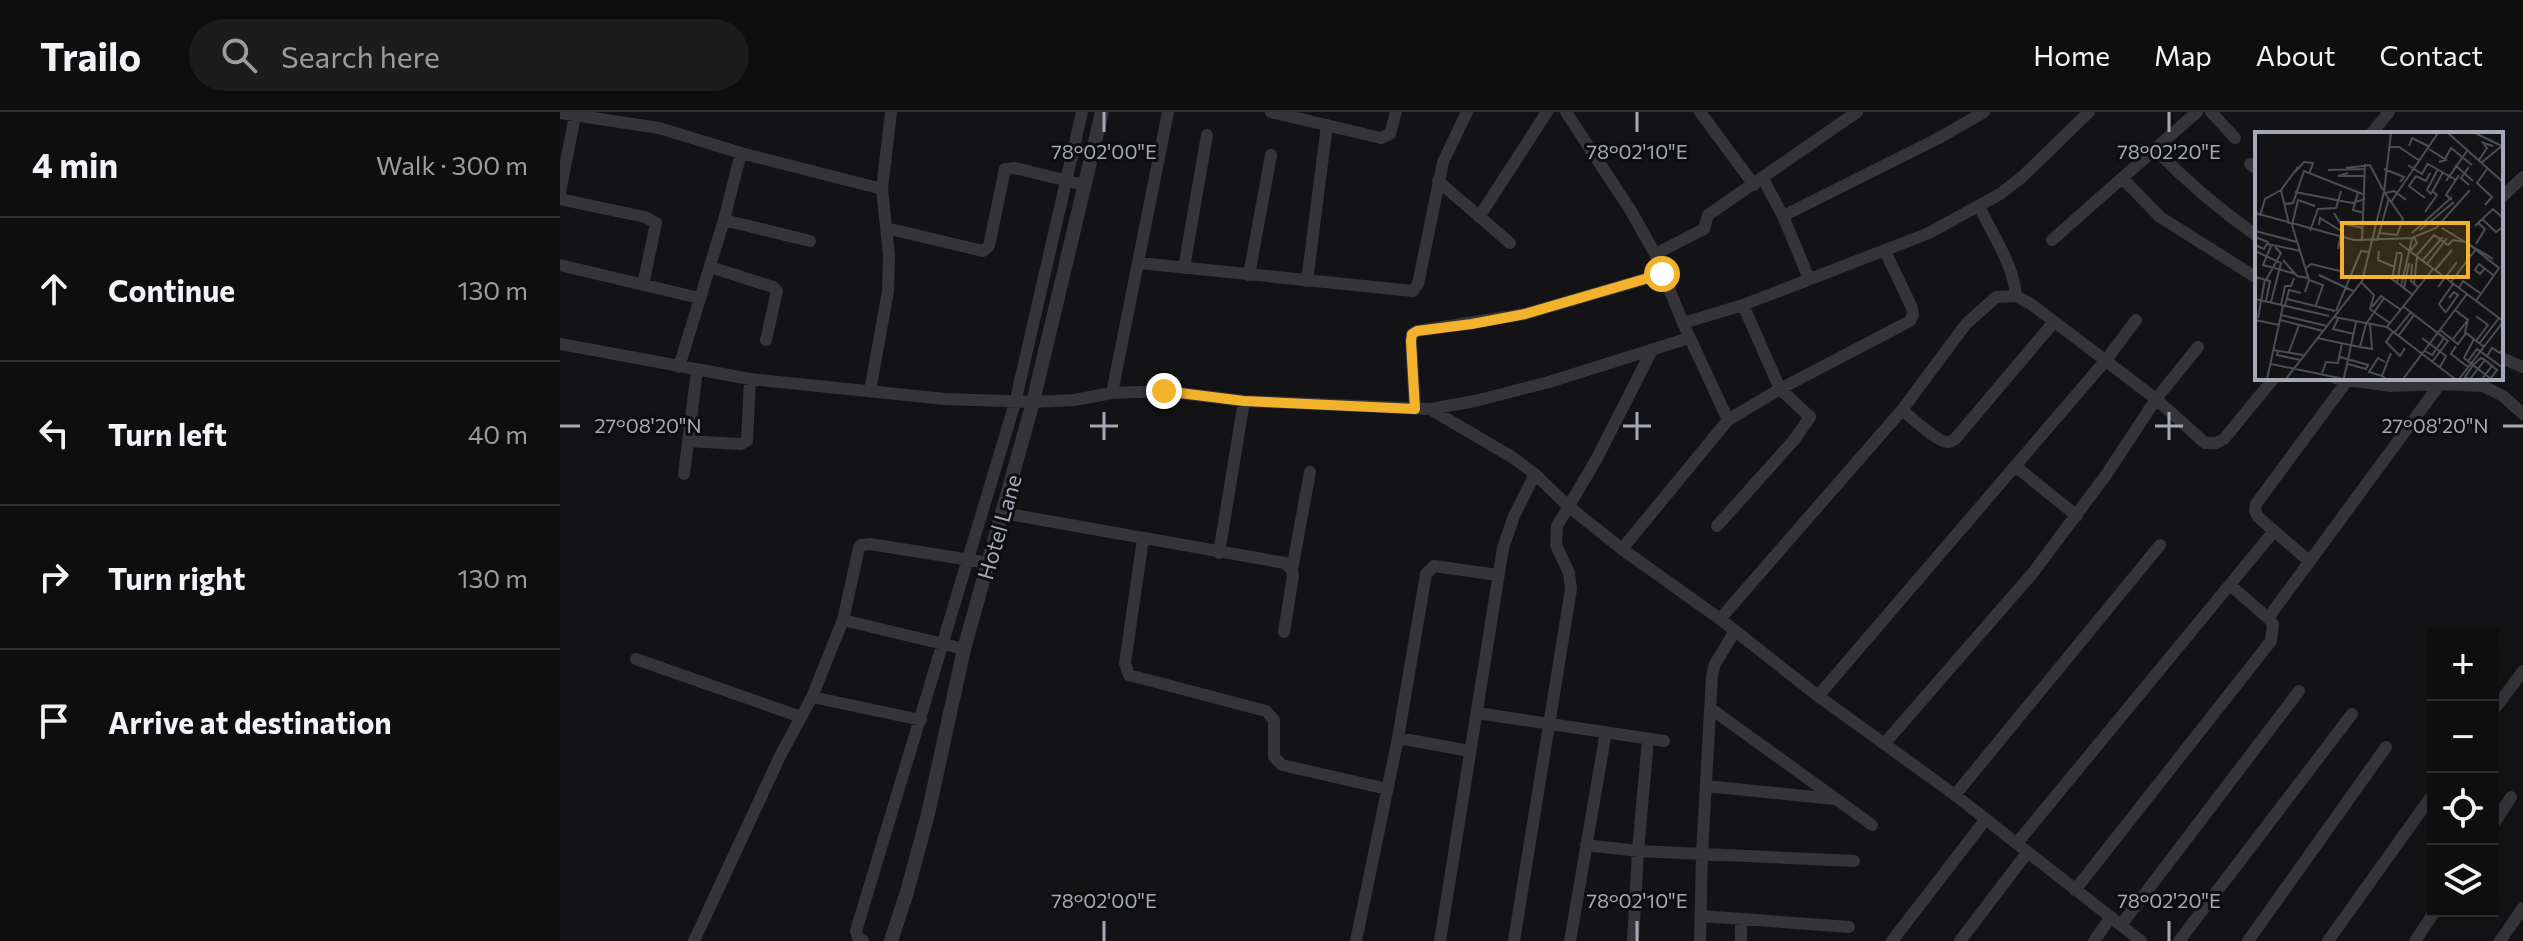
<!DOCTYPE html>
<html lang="en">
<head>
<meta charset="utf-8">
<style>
  body { margin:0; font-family:Commissioner,sans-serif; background:#1c1c1d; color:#f1f3f6 }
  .controls { position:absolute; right:24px; bottom:24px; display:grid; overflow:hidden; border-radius:0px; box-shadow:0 8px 32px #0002 }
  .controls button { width:72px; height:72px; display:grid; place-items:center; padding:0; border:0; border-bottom:2px solid #2e2e2f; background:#0e0e0f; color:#f1f3f6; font:40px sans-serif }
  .stop { position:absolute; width:24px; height:24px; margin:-18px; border:6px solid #f3b22c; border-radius:50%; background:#fff }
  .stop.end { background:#f3b22c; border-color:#fff; box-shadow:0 2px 8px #0008 }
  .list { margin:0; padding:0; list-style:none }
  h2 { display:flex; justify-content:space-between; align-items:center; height:104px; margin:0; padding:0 32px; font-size:34px }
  h2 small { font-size:26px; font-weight:400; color:#9b9c9e }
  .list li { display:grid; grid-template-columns:52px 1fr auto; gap:24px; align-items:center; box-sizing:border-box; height:144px; padding:0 32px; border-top:2px solid #2e2e2f }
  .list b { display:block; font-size:30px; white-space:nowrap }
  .list em { font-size:26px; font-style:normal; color:#9b9c9e }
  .icon { flex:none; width:44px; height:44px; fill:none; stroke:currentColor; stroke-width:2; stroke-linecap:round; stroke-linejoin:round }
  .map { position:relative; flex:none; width:1963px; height:829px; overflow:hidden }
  header { display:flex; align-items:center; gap:48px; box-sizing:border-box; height:112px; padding:0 40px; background:#0e0e0f; border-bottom:2px solid #2e2e2f }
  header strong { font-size:38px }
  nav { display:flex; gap:44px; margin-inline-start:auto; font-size:28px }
  .search { width:560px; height:72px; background:#1c1c1d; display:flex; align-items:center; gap:20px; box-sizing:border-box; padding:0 28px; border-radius:44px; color:#9b9c9e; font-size:30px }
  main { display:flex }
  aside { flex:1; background:#0e0e0f }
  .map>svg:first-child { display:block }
</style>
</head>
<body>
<header>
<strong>Trailo</strong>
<div class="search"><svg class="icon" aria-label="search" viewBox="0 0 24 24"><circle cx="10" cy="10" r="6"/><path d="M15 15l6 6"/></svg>Search here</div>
<nav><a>Home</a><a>Map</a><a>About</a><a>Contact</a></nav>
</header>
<main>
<aside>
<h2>4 min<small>Walk · 300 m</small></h2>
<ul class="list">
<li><svg class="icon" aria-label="ahead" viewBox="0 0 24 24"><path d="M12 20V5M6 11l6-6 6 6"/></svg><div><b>Continue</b></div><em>130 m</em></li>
<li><svg class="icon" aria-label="left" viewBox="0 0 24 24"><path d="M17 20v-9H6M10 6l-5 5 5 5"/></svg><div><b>Turn left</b></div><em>40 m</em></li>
<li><svg class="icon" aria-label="right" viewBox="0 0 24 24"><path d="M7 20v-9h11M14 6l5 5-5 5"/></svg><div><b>Turn right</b></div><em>130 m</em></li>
<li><svg class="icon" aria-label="arrive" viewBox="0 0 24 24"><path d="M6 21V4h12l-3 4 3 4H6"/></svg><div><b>Arrive at destination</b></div></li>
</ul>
</aside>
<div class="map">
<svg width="1963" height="829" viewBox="0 0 1963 829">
  <rect width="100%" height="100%" fill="#131214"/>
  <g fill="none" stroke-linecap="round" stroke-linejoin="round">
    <path stroke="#343439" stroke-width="12" d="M711 0 821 26 830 22 836 0
      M1006 0 1071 99 1095 142 1123 211
      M1140 0 1194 73
      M1651 0 1675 26
      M0 1 99 16 181 41 322 77
      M1811 22 1829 0
      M1596 38C1627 70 1660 98 1697 124
      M1690 52 1697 57
      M1203 67 1223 104 1249 167
      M1563 67 1600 105 1697 166
      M878 69 950 131
      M0 80 15 4
      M1941 86 1963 65
      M0 87 85 105 96 111 83 173
      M1419 94C1432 122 1454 153 1456 184
      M1223 104 1379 26 1424 0
      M919 105 987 0
      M164 108 250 129
      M326 116 423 139 429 134 445 57 455 56 525 73
      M1492 128 1637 0
      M1095 142 1144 117 1148 103 1297 0
      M579 151 853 179 858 172 883 50 907 0
      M0 153 139 186
      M150 155 213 175 217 179 206 228
      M624 156 647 23
      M689 163 711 43
      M747 169 767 13
      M0 232 190 267 385 287 473 290 514 288 552 281 604 279 684 289 870 297 915 289 989 270 1129 226
      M1941 246 1963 255
      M119 255 164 108 181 41
      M1775 266 1831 274 1880 272 1923 274 1943 284 1963 302
      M310 279 328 179 329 143 322 77 331 0
      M552 281 608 0
      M855 297 851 229 852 222 857 219 965 202 1102 162
      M870 297 952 345 975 362 1008 394 1062 437 1160 507 1258 584 1395 683 1581 829
      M1342 298C1350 304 1379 332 1389 330 1391 330 1393 328 1395 327L1494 210
      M1168 308 1220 277 1350 209 1353 203 1352 196 1325 139
      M128 329 181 332 187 329 190 267
      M1455 354 1517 404
      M124 362 137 258
      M443 401 725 451 732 458 733 464 724 520
      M1157 414 1234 328 1250 305 1220 277 1183 193
      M583 427 565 551 569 563 706 599 714 608V645L722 653 827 677
      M1062 437 1168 308 1123 211 1183 193 1369 121 1440 82 1462 65 1529 0
      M659 441 684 289
      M1749 449 1698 405 1695 399 1696 392 1787 269
      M732 458 750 360
      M1708 506 1880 272
      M1160 507 1342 298 1406 212 1436 185 1456 184 1471 192 1596 287 1645 331H1656L1664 327 1714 266
      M283 508 404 537
      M76 547 241 605
      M1258 584 1546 248 1576 208
      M252 585 361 608
      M1150 596 1312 713
      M1933 599 1963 559
      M917 601 1104 629
      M838 626 910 639
      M1324 632 1472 462 1546 363 1596 287 1638 235
      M1146 674 1274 687
      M1395 683 1600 433
      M1933 713 1951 685
      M1457 731 1714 419
      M1026 733 1078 739 1294 749
      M1515 778 1711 529 1713 512 1708 506 1670 473
      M1142 804 1289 815
      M1181 808V829
      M1561 813 1739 579
      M134 829 220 644 252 585 283 508 299 436 301 433 310 432 429 451
      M303 829 298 826 296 819 455 291 522 0
      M796 829 838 626 866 462 874 454 938 463
      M880 829 943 436 954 404 975 362
      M954 829 1011 477 1009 461 996 433 997 414 1036 348 1092 238
      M1010 829 1046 620
      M1073 829 1078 739 1088 627
      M1140 829 1142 742 1152 564 1155 552 1175 519
      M1332 829 1426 707
      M1400 829 1467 741
      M1534 829 1551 805
      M1619 829 1792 602
      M1688 829 1826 635
      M1768 829 1873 682
      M1855 829 1875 799
      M1940 829 1963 796"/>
    <path stroke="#343439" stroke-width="14" d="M331 829 347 780 368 702 404 537 473 290 542 0"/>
  </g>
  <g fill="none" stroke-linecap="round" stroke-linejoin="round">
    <path stroke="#f3b22c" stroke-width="10" d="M604 279 684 289 855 297 851 229 852 222 857 219 912 212 965 202 1102 162"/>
  </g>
  <path fill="none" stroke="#a4a9b5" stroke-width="3" d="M544 0V20M1077 0V20M1609 0V20M544 300V328M1077 300V328M1609 300V328M0 314H20M530 314H558M1063 314H1091M1595 314H1623M1943 314H1963M544 809V829M1077 809V829M1609 809V829"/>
  <g text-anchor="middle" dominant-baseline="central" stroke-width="6" stroke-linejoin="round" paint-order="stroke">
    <g font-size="22" fill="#a4a9b5" stroke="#0e0e0f">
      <text transform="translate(439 415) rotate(-74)">Hotel Lane</text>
    </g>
  </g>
  <g transform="translate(1695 20)">
    <rect width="248" height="248" fill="#131214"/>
    <path fill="none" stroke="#4d4e54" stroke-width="2" d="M193 1 248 50M220 1 247 14M154 14 157 6 173 14M135 15H144L165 29M174 17 191 28 184 30M190 27 196 16 217 33M224 28 232 16 228 11 238 14M226 31 248 13M173 32 201 48M153 33 167 42 173 31M200 33 218 49M91 36 115 33 128 58M129 37 149 45 145 50M73 38 110 37M40 40 49 30 58 31 54 42M93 41 83 44H110M191 49 212 19M214 53 206 46 214 35M40 60 97 71 110 67M103 61 98 78 109 81M130 61 139 59 151 68M176 62 172 58 183 37M176 62 188 40M170 66 154 54 161 44 171 49 175 41M197 68 191 63 204 43M136 70 183 1M30 72 38 71 49 39 110 63M230 73 237 65 222 51 232 37M170 80 182 63 177 59M0 81 99 108 159 106M79 81 85 91 108 96M5 84 10 67 26 58M227 87 241 100 248 95M34 92 26 58 43 35M37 93 54 148 50 160M37 93 43 68 60 74M64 93 65 86 86 99M220 94 238 77 248 86M187 96 238 127M165 98 199 70M0 99 42 110M55 99 63 77 81 76 86 59M124 101 142 103 148 87 129 60M157 101 197 65M0 105 13 110 9 117 0 113M107 109 110 32M122 109 134 66M144 111 248 189M12 112 46 119M221 112 230 97 223 91M16 114 8 133 41 142M83 117 88 92M0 119 26 131 16 170M124 119 123 128 140 135M155 119 162 111 159 105 181 96 215 58M147 121H142L137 147 158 163M161 124 179 103 193 113 198 108 211 110 244 136 221 169M28 128 42 144 53 146M167 129 188 105M157 132 156 149 164 156M172 132 192 106M51 136 56 132 85 139M230 136 225 142 220 138 224 132 238 143M180 138 197 118M64 143 98 159M0 145 15 149 11 169M11 148 26 121 20 115M54 148 68 153 61 173M106 150 119 163 115 177 126 185M196 150 221 117M142 151 147 122M159 152 162 125M146 154 157 107M183 155 202 130M149 156 154 131M204 156 208 149 225 161M0 167 74 184M32 167 80 179M26 173 30 154H36L39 146M30 174 34 158 46 161M117 175 126 164 146 178M149 175 193 209 177 230M81 179 106 119 114 120M191 180 203 163 199 160 194 166M191 181 184 172 198 152M26 183 72 194M79 185 132 195M126 185 135 191 132 195 200 247M3 186 10 147M83 187 78 197 99 202M0 188 24 193M25 188 68 199M213 188 210 200 229 215M135 191 178 137M185 198 203 212 211 201M138 200 131 210 145 224 150 216M140 200 156 180M144 203 159 183M62 206 105 215 111 192 129 166M167 206 191 224 185 235M198 207 213 188 200 178M219 207 209 226 236 247M221 209 233 193 221 184M224 212 244 186M201 214 196 222 213 235M105 215 117 217 115 193M18 218 48 223M23 219 22 223 45 228M170 219 177 223 189 206M34 220 44 193M232 224 237 216 245 221 248 216M85 225 113 233 111 237 93 232M213 229 222 217 248 236M16 232 89 247M67 241 71 230 83 231 87 211M127 244 114 240 123 226 130 230M89 246 101 190M12 247 28 174M31 247 107 149 129 60 136 1M131 247 127 244 136 221M148 247 212 162M204 247 248 190M214 247 210 245 218 233 226 226 230 228M215 247 230 228 237 234M227 247 237 234 242 238 236 246"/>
    <path fill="#f3b22c" fill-opacity="0.15" stroke="#f3b22c" stroke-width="4" d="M87 91H213V145H87Z"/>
    <rect width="248" height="248" fill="none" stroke="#a4a9b5" stroke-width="4"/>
  </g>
  <g font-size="20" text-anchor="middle" fill="#a4a9b5" stroke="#0e0e0f" stroke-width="6" stroke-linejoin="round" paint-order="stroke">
    <text x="544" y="47">78°02'00"E</text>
    <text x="1077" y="47">78°02'10"E</text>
    <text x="1609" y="47">78°02'20"E</text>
    <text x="88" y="321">27°08'20"N</text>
    <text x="1875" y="321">27°08'20"N</text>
    <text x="544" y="796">78°02'00"E</text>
    <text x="1077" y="796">78°02'10"E</text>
    <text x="1609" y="796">78°02'20"E</text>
  </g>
</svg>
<div class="controls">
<button>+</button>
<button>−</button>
<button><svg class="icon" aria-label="locate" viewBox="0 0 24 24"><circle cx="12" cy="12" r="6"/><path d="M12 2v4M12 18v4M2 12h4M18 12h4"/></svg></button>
<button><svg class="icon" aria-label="layers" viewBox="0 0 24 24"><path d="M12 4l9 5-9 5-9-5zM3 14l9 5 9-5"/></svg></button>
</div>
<div class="stop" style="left:1102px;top:162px"></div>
<div class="stop end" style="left:604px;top:279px"></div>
</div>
</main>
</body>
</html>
